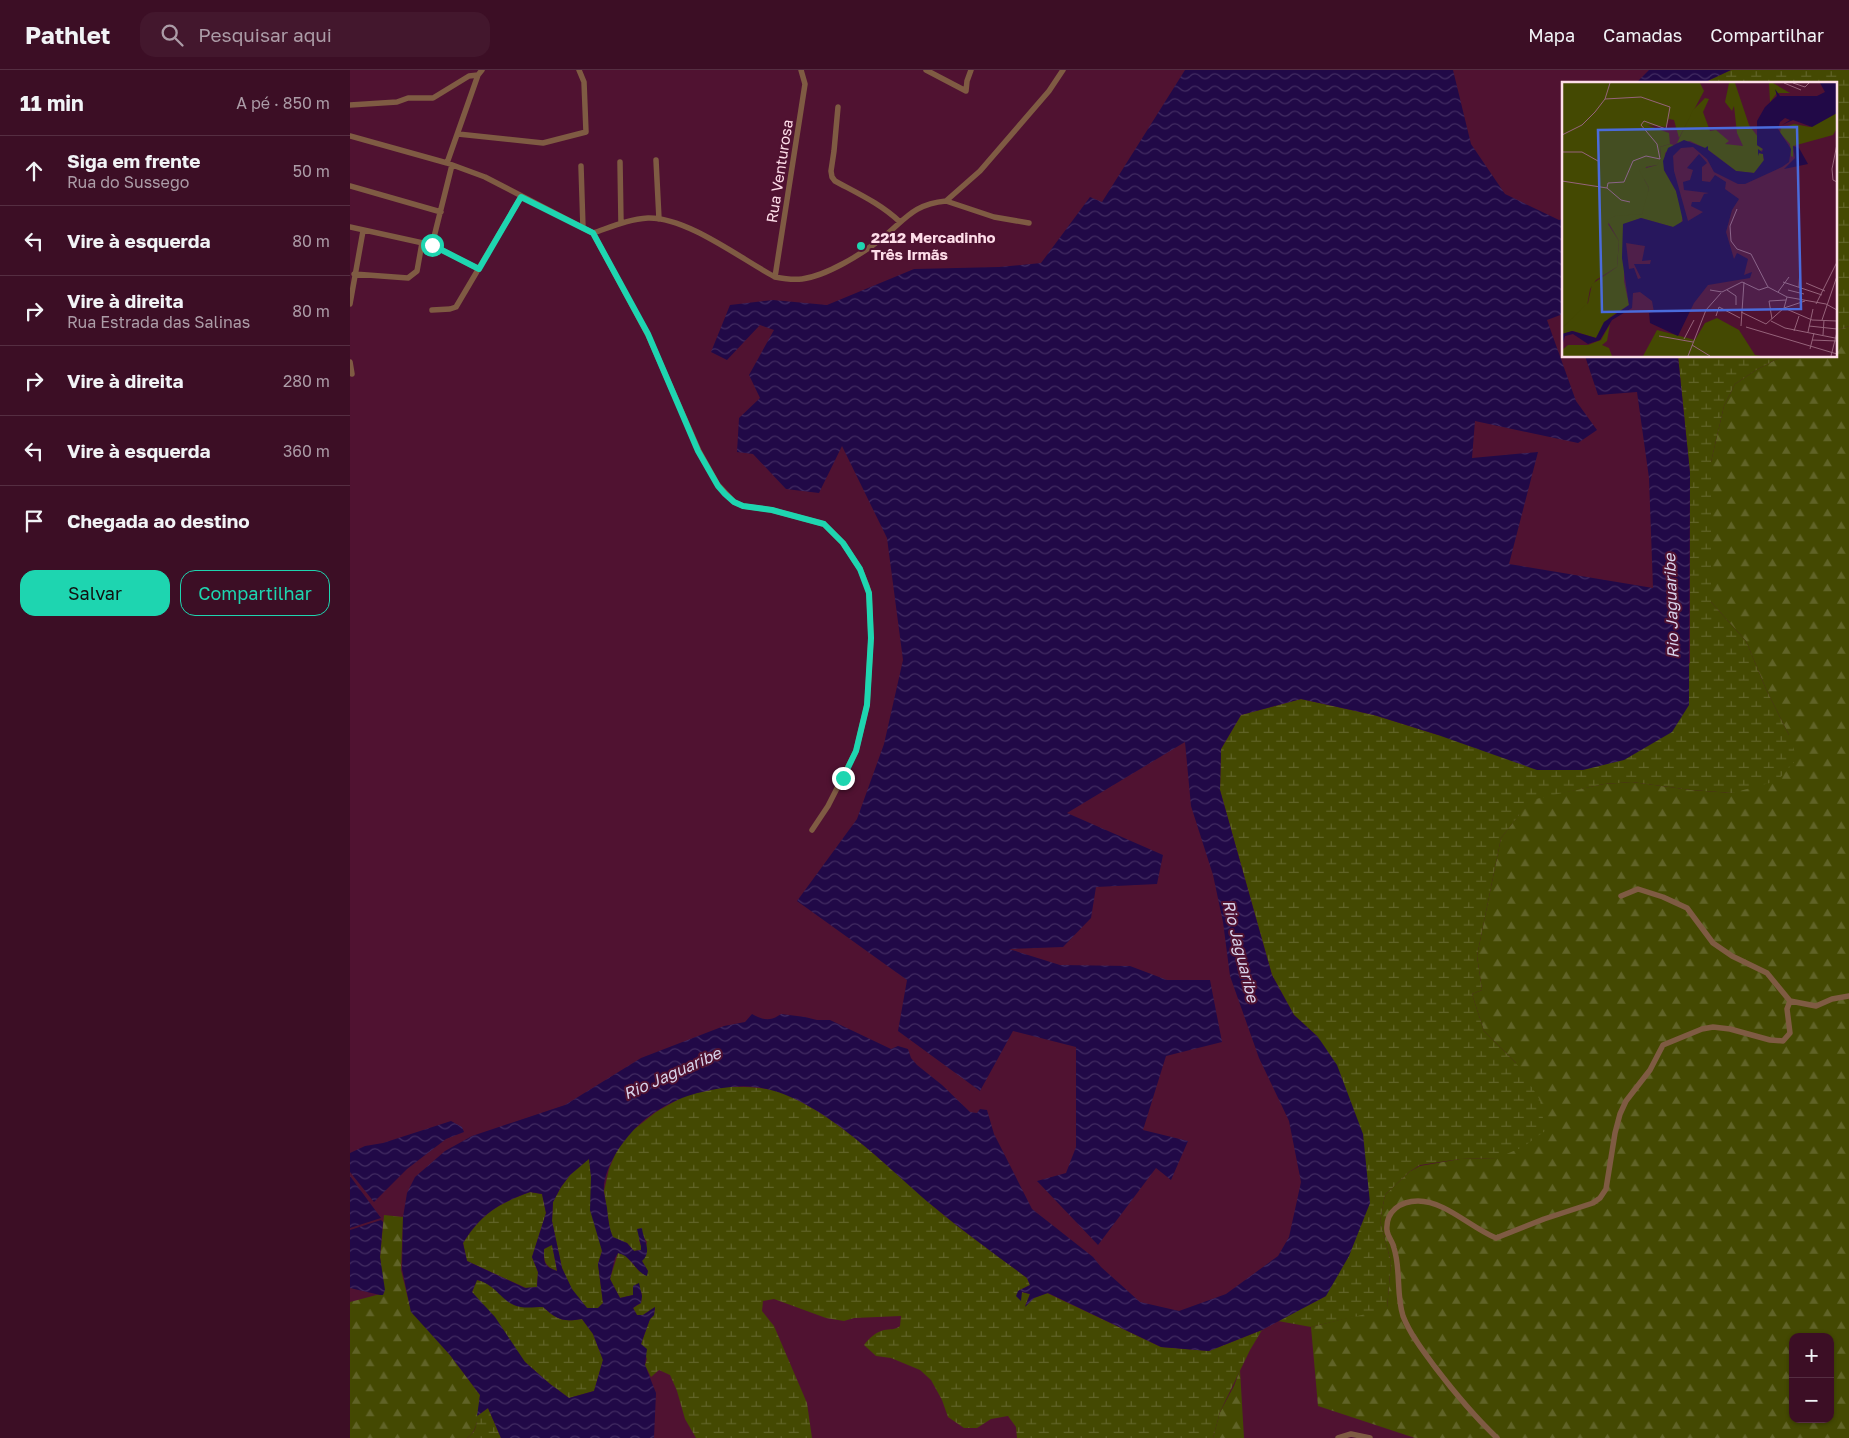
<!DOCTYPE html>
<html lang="pt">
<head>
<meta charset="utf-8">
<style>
  body { margin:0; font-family:"Golos Text",sans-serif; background:#43172d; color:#f1f3f6 }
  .controls { position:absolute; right:15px; bottom:15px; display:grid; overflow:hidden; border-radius:10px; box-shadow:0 1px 4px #0004 }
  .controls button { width:45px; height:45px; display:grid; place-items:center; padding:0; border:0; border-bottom:1px solid #552e42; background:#3c0e25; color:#f1f3f6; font:25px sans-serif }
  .stop { position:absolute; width:15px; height:15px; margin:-11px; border:4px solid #1ed5b0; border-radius:50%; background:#fff }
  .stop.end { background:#1ed5b0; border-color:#fff; box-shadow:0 1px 5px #0008 }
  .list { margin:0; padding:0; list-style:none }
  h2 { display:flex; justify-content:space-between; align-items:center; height:65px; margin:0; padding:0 20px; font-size:21px }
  h2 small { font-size:16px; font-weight:400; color:#ac9ca7 }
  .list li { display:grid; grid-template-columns:32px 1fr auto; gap:15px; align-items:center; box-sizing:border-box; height:70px; padding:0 20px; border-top:1px solid #552e42 }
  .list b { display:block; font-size:19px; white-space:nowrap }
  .list p { margin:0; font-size:16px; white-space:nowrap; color:#ac9ca7 }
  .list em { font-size:16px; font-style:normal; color:#ac9ca7 }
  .actions { display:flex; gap:10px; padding:15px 20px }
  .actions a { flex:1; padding:11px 0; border:1px solid #1ed5b0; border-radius:15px; text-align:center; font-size:18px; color:#1ed5b0 }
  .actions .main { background:#1ed5b0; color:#111 }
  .icon { flex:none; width:28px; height:28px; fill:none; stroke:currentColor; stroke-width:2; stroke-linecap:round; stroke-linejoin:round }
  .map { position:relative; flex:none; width:1499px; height:1368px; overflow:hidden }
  header { display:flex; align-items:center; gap:30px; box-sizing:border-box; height:70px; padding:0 25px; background:#3c0e25; border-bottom:1px solid #552e42 }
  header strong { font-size:24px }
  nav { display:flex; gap:28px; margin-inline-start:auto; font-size:18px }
  .search { width:350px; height:45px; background:#43172d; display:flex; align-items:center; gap:12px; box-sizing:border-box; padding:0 18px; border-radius:15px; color:#ac9ca7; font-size:19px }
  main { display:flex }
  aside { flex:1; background:#3c0e25 }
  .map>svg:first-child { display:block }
</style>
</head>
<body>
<header>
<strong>Pathlet</strong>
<div class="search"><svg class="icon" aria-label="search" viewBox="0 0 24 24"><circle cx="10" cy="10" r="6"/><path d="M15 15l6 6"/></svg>Pesquisar aqui</div>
<nav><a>Mapa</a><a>Camadas</a><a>Compartilhar</a></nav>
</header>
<main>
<aside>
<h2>11 min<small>A pé · 850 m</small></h2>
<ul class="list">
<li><svg class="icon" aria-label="ahead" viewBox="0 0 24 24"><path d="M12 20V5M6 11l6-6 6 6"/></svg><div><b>Siga em frente</b><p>Rua do Sussego</p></div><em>50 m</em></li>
<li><svg class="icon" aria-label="left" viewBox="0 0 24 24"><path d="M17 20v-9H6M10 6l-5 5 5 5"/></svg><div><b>Vire à esquerda</b></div><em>80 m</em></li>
<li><svg class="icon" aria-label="right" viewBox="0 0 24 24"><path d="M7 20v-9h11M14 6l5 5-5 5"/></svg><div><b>Vire à direita</b><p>Rua Estrada das Salinas</p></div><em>80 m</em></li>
<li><svg class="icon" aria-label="right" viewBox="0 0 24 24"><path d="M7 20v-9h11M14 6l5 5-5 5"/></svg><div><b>Vire à direita</b></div><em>280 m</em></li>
<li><svg class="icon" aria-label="left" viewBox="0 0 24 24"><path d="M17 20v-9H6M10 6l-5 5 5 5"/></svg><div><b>Vire à esquerda</b></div><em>360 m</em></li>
<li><svg class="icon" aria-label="arrive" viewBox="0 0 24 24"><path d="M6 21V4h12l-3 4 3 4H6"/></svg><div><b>Chegada ao destino</b></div></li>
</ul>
<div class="actions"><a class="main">Salvar</a><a>Compartilhar</a></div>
</aside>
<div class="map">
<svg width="1499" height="1368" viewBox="0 0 1499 1368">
  <defs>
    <pattern id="forest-firs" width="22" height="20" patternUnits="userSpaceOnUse" patternTransform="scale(1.25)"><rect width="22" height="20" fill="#444902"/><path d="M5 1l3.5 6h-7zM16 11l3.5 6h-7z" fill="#606327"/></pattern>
    <pattern id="wetland-marsh" width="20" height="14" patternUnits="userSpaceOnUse" patternTransform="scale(1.25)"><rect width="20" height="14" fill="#444902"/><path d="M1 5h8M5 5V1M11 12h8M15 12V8" fill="none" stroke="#606327"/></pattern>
    <pattern id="water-waves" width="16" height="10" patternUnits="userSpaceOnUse" patternTransform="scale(1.25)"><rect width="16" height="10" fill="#210947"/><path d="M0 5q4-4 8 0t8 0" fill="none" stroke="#422c62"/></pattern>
  </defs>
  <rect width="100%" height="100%" fill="#501231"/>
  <path fill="url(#forest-firs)" fill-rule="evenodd" d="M1499 256V1368H1065L968 1336 961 1257 1037 1238 1041 1192 1030 1151 1035 1125 1059 1102 1070 1096 1110 1089 1147 1088 1166 993 1134 961 1122 924 1132 920 1127 886 1151 768 1181 729 1254 714 1282 712 1341 720 1382 723 1439 665 1416 619 1396 571 1361 532V392L1374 336 1385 314 1406 300 1433 286H1485V261ZM1443 1267H1480V1349H1443Z
    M34 1145 53 1147 51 1200 61 1241 100 1285 130 1325C128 1339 130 1360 117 1368H0V1232L34 1223 30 1187Z
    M890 1300 894 1368H863L870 1342 884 1316Z"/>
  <path fill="url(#wetland-marsh)" d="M1381 0H1499V256L1485 261V14H1351Z
    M1328 286H1433L1406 300 1385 314 1374 336 1361 392V532L1396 571 1416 619 1439 665 1447 689 1427 711 1382 723 1341 720 1282 712 1254 714 1181 730 1151 768 1127 886 1132 920 1122 924 1134 961 1166 993 1190 1030 1195 1061 1173 1077 1147 1088 1110 1089 1070 1095 1059 1102 1035 1125 1030 1151 1041 1192 1037 1239 961 1257 928 1251 976 1226 968 967 944 945 922 905 870 720 871 679 891 645 951 629 1024 645 1088 665 1340 593V403Z
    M375 1017C395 1017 416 1016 435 1024 492 1049 537 1097 583 1136 613 1162 646 1184 677 1208L680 1215 668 1221 671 1230V1222L680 1224 675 1236 684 1228 697 1223 811 1277 859 1281 912 1260 900 1280 870 1342 863 1368H667L666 1357 658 1346 641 1349 627 1358H614L598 1347 592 1330 581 1310 570 1300 541 1288 526 1286 514 1275C519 1268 526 1262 534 1260 540 1259 545 1260 550 1256L551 1246 504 1248 494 1251 476 1248 424 1229 413 1231 412 1241 424 1256 457 1333 462 1368H346L335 1349 327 1321 320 1305 309 1300 301 1307 295 1295 297 1289 291 1274 300 1249 304 1245 305 1237 293 1245H287L283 1238 291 1233 292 1226 291 1221 283 1225 270 1228 260 1209 268 1183 275 1185 290 1202 298 1201 292 1191 297 1172 293 1166 289 1170 291 1176V1180L284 1181 277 1173 263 1168 260 1161 254 1121 259 1099 267 1080 282 1061 306 1042 336 1025Z
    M239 1088 248 1163 252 1181 248 1194 253 1233 248 1238H237L222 1220 212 1198 202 1151 203 1132 211 1117 220 1105Z
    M180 1122 192 1124 196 1143 182 1187 188 1202 187 1217 176 1218 117 1191 113 1173C132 1143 148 1134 180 1122Z
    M202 1174 207 1201C194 1196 194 1191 194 1179Z
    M127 1210 136 1212 164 1235 176 1237H193C208 1250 212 1252 232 1249L243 1264 253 1290 244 1321 219 1328 200 1314 175 1292 122 1222Z
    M138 1338 151 1368H117C125 1363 127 1356 127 1346Z"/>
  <path fill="url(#water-waves)" fill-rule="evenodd" d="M835 0H1103L1121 74 1155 124 1209 150 1213 149V244L1197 250 1226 331 1247 360 1228 373 1125 351 1122 388 1188 382 1159 494 1303 518 1299 408 1287 322 1248 325 1235 286H1328L1340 403 1339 635 1322 662 1274 690 1233 700H1187L1088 665 1024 645 951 629 891 645 871 679 870 720 922 905 944 945 968 967 987 995 1013 1064 1020 1133 999 1186 976 1226 912 1260 859 1281 811 1277 698 1223 684 1228 675 1237 680 1224 672 1222 671 1231 666 1226 668 1221 680 1215 677 1208C646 1185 614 1162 584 1137 536 1097 469 1024 405 1017 387 1015 369 1018 352 1022 327 1027 298 1043 281 1063 268 1077 252 1103 254 1123 255 1128 256 1133 257 1138 258 1148 259 1158 263 1167L277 1173 284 1181 291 1180V1176L287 1159 292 1158C293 1170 303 1181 292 1191L298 1201 297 1206C285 1202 282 1186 268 1183L265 1188 260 1209 270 1228 283 1225V1216L289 1213 292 1226 291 1233 287 1235 283 1238 287 1245H293L305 1237 304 1245 300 1249 291 1274 297 1279 295 1295 306 1323 304 1368H151L138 1338 127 1346 130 1325 100 1285 61 1242 52 1199 53 1147 57 1123 65 1107 95 1081 122 1066 215 1035 291 988 374 956 395 952 402 944C413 950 420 952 431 944L455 947 467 950H480L541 979 548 976 558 979 561 988 567 995 592 1015 620 1042 627 1043 630 1039 637 1040 644 1064 682 1139 743 1187 751 1197 790 1232 829 1241 876 1224 928 1186 939 1167 951 1112 939 1051 909 988 880 906 873 852 863 805 841 736 835 672 717 743 813 785 807 814 746 817 741 848 713 877 659 879 710 895 780 896 817 910H860L872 972 816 986 793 1060 838 1071 821 1110 806 1098 748 1175 687 1111 716 1103 726 1077V977L663 961 630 1021 548 961 557 910 447 831 507 749 534 674 553 590 537 468 492 376 469 423 436 419 403 384 387 382 389 348 410 328 399 305 424 260 410 255 377 290 361 282 380 235 423 230 477 235 564 199 649 197 691 193 740 127 752 132ZM239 1089 241 1107 240 1140 252 1181 248 1194 253 1233 248 1238H237L222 1219 212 1198 202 1151 203 1132 211 1117 220 1105ZM180 1122 192 1124 196 1143 182 1187 188 1202 187 1217 175 1218 117 1191 113 1173C132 1143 148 1134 180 1122ZM202 1175 207 1200V1201C193 1196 194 1192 194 1179ZM127 1210C145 1214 151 1230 164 1235 172 1239 184 1237 193 1237 208 1250 212 1252 232 1249L243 1264 253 1290 244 1321 219 1328 200 1314 175 1292 145 1247 122 1222Z
    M1299 0H1381L1351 14H1285Z
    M101 1051 112 1057 114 1062 96 1069 57 1099 24 1132 0 1102V1083L15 1076 33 1073Z
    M0 1106 31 1148 0 1158Z
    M31 1150 33 1152 30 1187 35 1220 33 1225H30L0 1218V1160Z"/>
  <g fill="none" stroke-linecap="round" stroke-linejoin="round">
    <path stroke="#7f5b43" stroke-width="5.5" d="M576 0 616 21 617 11 621 0
      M0 35 47 32 58 28H83L119 6 128 5
      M488 37 484 81 481 101 482 107 485 111C509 124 531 134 550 152
      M108 64 193 73 236 62 234 12 229 0
      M0 66 97 93 135 107 243 163C261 157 279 149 298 148 337 147 391 189 425 207 435 209 443 210 452 209 476 206 512 184 531 169 555 150 563 134 596 131L644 147 679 153
      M306 90 309 149
      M270 92 271 153
      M97 93 128 5 132 0
      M231 96 233 158
      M0 116 91 142
      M596 131 630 101 699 21 713 0
      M0 157 82 175 129 199
      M243 163 298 265 349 381 368 415 384 432 393 436 422 440 474 454 493 473 510 499 517 516 519 523 521 568 517 635 506 681 478 736 462 760
      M82 175 102 95
      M4 204 58 208 67 201 72 173
      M425 207 455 14 451 0
      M0 234 13 161
      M82 240 100 239 106 237 171 127
      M0 292 2 304
      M1271 826 1288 819 1313 827 1337 838 1363 873 1382 886 1417 903 1440 931
      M988 1368 1001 1364 1020 1368
      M1147 1368C1124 1346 1104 1322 1085 1297 1073 1281 1060 1264 1053 1246 1046 1224 1051 1200 1044 1178 1043 1172 1038 1167 1037 1161 1035 1141 1051 1131 1068 1131 1095 1131 1121 1158 1146 1168L1194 1149 1243 1133 1250 1128 1256 1119 1265 1063 1270 1044 1276 1031 1300 1000 1313 975 1352 959 1363 957 1380 959 1420 970 1433 971 1440 963 1437 939 1440 931 1466 936 1482 929 1499 926"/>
  </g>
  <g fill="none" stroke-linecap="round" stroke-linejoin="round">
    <path stroke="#1ed5b0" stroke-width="6" d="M82 175 129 199 171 127 243 163 298 264 348 381 368 416 375 424 384 432 393 436 422 440 474 454 493 473 510 499 519 523 521 568 517 635 506 681 493 708"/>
  </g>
  <circle fill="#1ed5b0" stroke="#501231" stroke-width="2" cx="511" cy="176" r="5"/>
  <g text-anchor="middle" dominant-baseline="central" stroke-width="4" stroke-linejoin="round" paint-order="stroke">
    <g font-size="15" fill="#fedde9" stroke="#501231">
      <text transform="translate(429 101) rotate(-81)">Rua Venturosa</text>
    </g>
    <g font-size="15" font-weight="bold" fill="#fedde9" stroke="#501231" text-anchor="start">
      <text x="521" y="167">2212 Mercadinho<tspan x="521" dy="17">Três Irmãs</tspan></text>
    </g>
    <g font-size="16" font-style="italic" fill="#d8d4ec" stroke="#501231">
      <text transform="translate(1321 536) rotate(-92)">Rio Jaguaribe</text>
      <text transform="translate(891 881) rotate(76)">Rio Jaguaribe</text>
      <text transform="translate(322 1003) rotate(-24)">Rio Jaguaribe</text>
    </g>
  </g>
  <g transform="translate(1212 12)">
    <rect width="275" height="275" fill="#501231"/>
    <path d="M0 1H138L142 9 117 56 112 38 107 37 104 45 85 43 107 51 108 62 98 65 99 80 95 83 84 85 82 97 87 106 84 127 80 132 70 135 53 134 46 142 57 159 55 185 34 198 28 207 25 224 0 246ZM275 31V46L271 53 231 64V75L229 74 228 62 218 51 219 46 232 42 248 45ZM155 236 177 248 193 273 199 274H81L95 248 133 258 143 241Z" fill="#444902"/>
    <path d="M167 1H173L187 43 196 55 195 63 201 67 196 71 201 72 202 81 192 91 174 89 145 67 128 59 115 61 131 28 143 16 147 17 141 30 148 49 154 48 167 59 163 62 181 64 175 51 172 24 170 29 163 20ZM207 1H211L228 11H215L208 20ZM108 62 112 63 103 71 102 88 114 109 121 133 119 143 111 145 79 136 62 142V199L67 223 47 236 34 256 11 249 0 252V246L26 221 30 202 55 185 57 159 45 138 53 134 80 132 87 106 77 88 95 83 99 76 98 65ZM48 242 45 259 40 263 47 266 50 274H0V268L6 263H26L39 258Z" fill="#444902"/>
    <path d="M258 1H275V31L250 45 231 38 220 43 228 38 223 36 218 40 216 47 229 67 227 80 220 85 183 102H176L152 90 145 77 131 65 119 66 111 74 112 89 126 139 141 130 129 124 130 120H138L142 112 147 111 122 108 121 100 128 98 131 88 125 86 137 72 145 81 140 85V99L148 100 153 93 164 100 163 107 177 117 170 128 164 150 172 177 175 171 186 177 182 193 190 190 188 196 146 203 132 221 116 254 88 241 87 231 92 230 90 219 78 210 71 211 70 226 50 238 38 258 26 262 11 252 3 254 0 264V252L10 249 34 256 42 240 67 223 60 176 61 142 79 136 111 145 121 139 114 109 102 88 101 79 106 66 122 58 143 66 146 64V68L174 89 192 91 202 78 201 72 197 71V74L196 71V67L200 70 201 67 195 63V39L203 25 215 14 213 7 218 14H255L263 10ZM64 161 83 164 80 179 89 178 88 182H72L79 196 76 197 72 186 67 187ZM231 64 237 66 246 82 222 87 233 76Z" fill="#210947" fill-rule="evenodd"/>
    <path fill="none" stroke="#96637b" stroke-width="1" d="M222 1 239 8M231 1 243 5 247 1M0 53 20 43 33 30 43 17 48 1M275 62 270 87 271 98 275 100M0 70H20L36 79M0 99 45 106 46 101 62 100 71 79 84 74 98 77 95 62 79 43 82 39 104 47 108 25 79 15 43 17M45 106 59 118 68 120M175 127 168 144 169 159 175 167 189 172 206 205M221 200 260 213M244 201 263 209M237 205 238 186M148 208 160 210 180 200 197 208 206 205 225 215 264 222 275 228M165 208 174 214V223M226 208 242 212M216 210 227 195M254 222 275 180M222 226 250 238 275 239M222 226 243 219M179 230 204 242 222 226 225 215M154 234 157 225 178 236M210 237 207 219 224 218M260 238 275 194M209 239 223 246 273 256M179 244 182 200M247 244 275 247M184 245 275 272M232 249 237 234M246 250 251 227M261 253 262 238M97 254 131 260M122 257 132 238M250 258 275 259M130 263 148 274M248 267 252 251M126 274 144 228 159 211M269 274 275 250"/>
    <path fill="#4a6bdb" fill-opacity="0.15" stroke="#4a6bdb" stroke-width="2.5" d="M235 45 239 227 40 230 36 48Z"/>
    <rect width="275" height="275" fill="none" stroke="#fedde9" stroke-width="2.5"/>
  </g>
</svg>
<div class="controls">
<button>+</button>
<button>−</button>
</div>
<div class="stop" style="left:82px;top:175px"></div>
<div class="stop end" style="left:493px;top:708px"></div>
</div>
</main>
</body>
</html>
